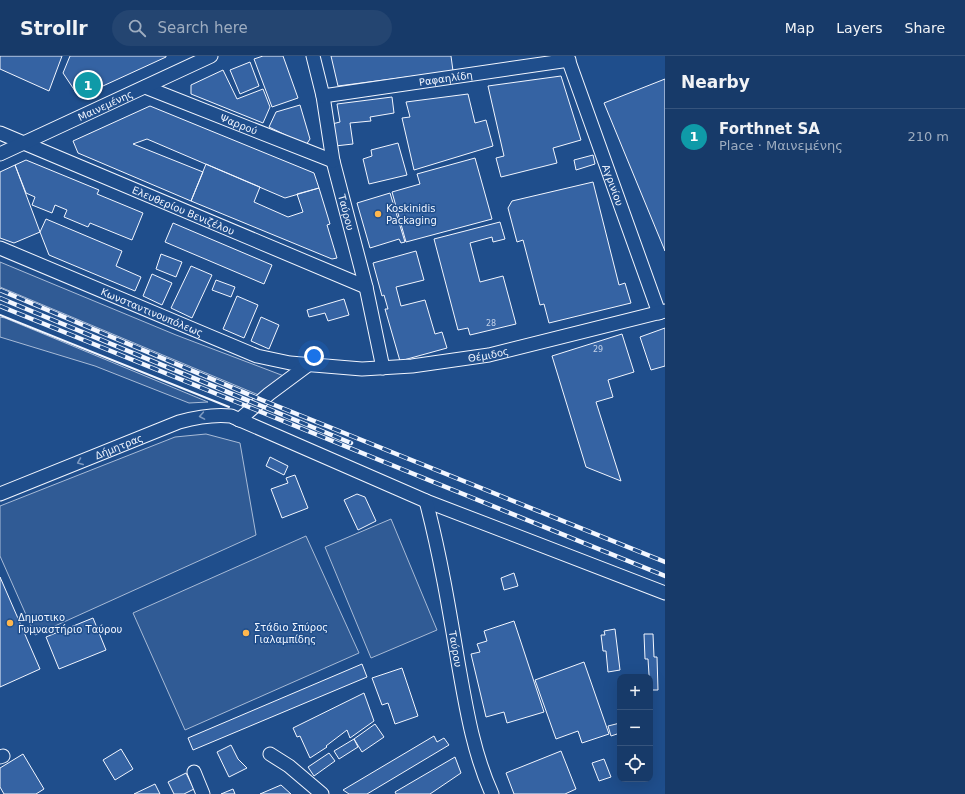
<!DOCTYPE html>
<html lang="en">
<head>
<meta charset="utf-8">
<style>
  body { margin:0; font-family:"DejaVu Sans",sans-serif; background:#244571; color:#f1f3f6 }
  .controls { position:absolute; right:12px; bottom:12px; display:grid; overflow:hidden; border-radius:8px; box-shadow:0 4px 16px #0002 }
  .controls button { width:36px; height:36px; display:grid; place-items:center; padding:0; border:0; border-bottom:1px solid #36547d; background:#173a69; color:#f1f3f6; font:20px sans-serif }
  .you { position:absolute; left:314px; top:300px; width:14px; height:14px; margin:-10px; border:3px solid #fff; border-radius:50%; background:#1a73e8; box-shadow:0 0 0 6px #1a73e833 }
  .badge { display:grid; place-items:center; width:26px; height:26px; border-radius:50%; background:#e797bd; color:#fff; font-size:13px; font-weight:700 }
  .pin { position:absolute; translate:-50% -50%; border:2px solid #fff; box-shadow:0 1px 4px #0006 }
  .list { margin:0; padding:0; list-style:none }
  h2 { display:flex; justify-content:space-between; align-items:center; height:52px; margin:0; padding:0 16px; font-size:17px }
  h2 small { font-size:13px; font-weight:400; color:#9eadc0 }
  .list li { display:grid; grid-template-columns:26px 1fr auto; gap:12px; align-items:center; box-sizing:border-box; height:56px; padding:0 16px; border-top:1px solid #36547d }
  .list b { display:block; font-size:15px; white-space:nowrap }
  .list p { margin:0; font-size:13px; white-space:nowrap; color:#9eadc0 }
  .list em { font-size:13px; font-style:normal; color:#9eadc0 }
  .icon { flex:none; width:22px; height:22px; fill:none; stroke:currentColor; stroke-width:2; stroke-linecap:round; stroke-linejoin:round }
  .map { position:relative; flex:none; width:665px; height:738px; overflow:hidden }
  header { display:flex; align-items:center; gap:24px; box-sizing:border-box; height:56px; padding:0 20px; background:#173a69; border-bottom:1px solid #36547d }
  header strong { font-size:19px }
  nav { display:flex; gap:22px; margin-inline-start:auto; font-size:14px }
  .search { width:280px; height:36px; background:#244571; display:flex; align-items:center; gap:10px; box-sizing:border-box; padding:0 14px; border-radius:22px; color:#9eadc0; font-size:15px }
  main { display:flex }
  aside { flex:1; background:#173a69 }
  .map>svg:first-child { display:block }
</style>
</head>
<body>
<header>
<strong>Strollr</strong>
<div class="search"><svg class="icon" aria-label="search" viewBox="0 0 24 24"><circle cx="10" cy="10" r="6"/><path d="M15 15l6 6"/></svg>Search here</div>
<nav><a>Map</a><a>Layers</a><a>Share</a></nav>
</header>
<main>
<div class="map">
<svg width="665" height="738" viewBox="0 0 665 738">
  <rect width="100%" height="100%" fill="#1f4e8c"/>
  <path fill="#305b95" stroke="#a8bbd7" d="M0 206 176 279 284 320 261 340 0 231Z
    M0 261 5 262 208 346 189 347 95 310 0 281Z
    M206 378 240 387 256 479 35 579 0 500V450L175 381Z
    M391 463 437 574 371 602 325 491Z
    M306 480 359 597 185 674 133 557Z"/>
  <path fill="#3563a3" stroke="#f2f6ff" d="M0 0H62L49 35 0 13Z
    M70 0H166V1L79 41 63 17Z
    M263 0H283L298 42 272 51 254 3Z
    M331 0H451L453 15 338 30Z
    M250 6 259 30 240 38 230 14Z
    M223 14 237 43 263 33 270 51 263 67 191 38V29Z
    M561 20 581 84 553 92 557 107 501 121 496 102 504 100 488 30Z
    M665 23V195L604 47Z
    M468 38 475 67 486 64 493 90 414 114 402 62 410 61 406 46Z
    M392 41 394 57 370 61 371 65 350 67 353 88 335 90 332 68 340 66 337 48Z
    M300 49 310 83 306 89 269 71 276 56Z
    M150 50 314 117 319 132 285 142 147 83 133 88 203 116 191 145 78 97 73 85Z
    M398 87 407 119 369 128 363 103 372 100 371 94Z
    M593 99 595 108 576 114 574 104Z
    M475 102 492 163 406 186 392 136 420 128 417 118Z
    M26 104 99 134 97 138 143 157 132 184 90 167 88 171 64 161 67 154 55 149 52 157 32 149 35 141 26 137 15 109Z
    M206 108 260 131 254 146 288 161 303 156 297 138 319 132 330 168 327 169 337 202 332 203 191 145Z
    M15 109 40 176 14 187 0 182V116Z
    M593 126 619 229 625 227 631 247 549 267 544 248 540 249 523 184 517 186 508 152 512 145Z
    M390 137 405 186 401 187 399 183 370 192 357 147Z
    M46 163 122 195 116 210 141 221 135 235 49 199 40 176Z
    M500 166 505 183 493 186 492 181 470 187 480 226 503 220 516 268 470 279 468 272 458 274 434 183Z
    M173 167 272 209 264 228 165 186Z
    M416 195 424 224 396 231 401 250 425 244 435 278 442 276 447 292 400 305 385 253H388L384 239 382 240 373 207Z
    M161 198 182 206 176 221 156 213Z
    M191 210 212 219 192 262 171 252Z
    M152 218 172 227 162 249 143 240Z
    M216 224 235 231 231 241 212 234Z
    M237 240 258 249 244 282 223 273Z
    M344 243 349 259 328 265 325 257 309 261 307 254Z
    M261 261 279 269 269 293 251 285Z
    M665 272V310L651 314 640 281Z
    M622 278 634 316 608 324 613 341 596 346 621 425 586 411 552 300Z
    M270 401 288 410 284 419 266 410Z
    M295 419 308 452 282 462 271 433 288 427 286 422Z
    M357 438 365 441 376 465 358 474 344 444Z
    M514 517 518 530 504 534 501 522Z
    M0 521 40 613 0 631Z
    M93 562 106 594 59 613 46 581Z
    M514 565 544 656 507 667 504 656 486 661 471 598 480 596 477 588 487 585 484 575Z
    M615 573 620 614 608 616 606 595H603L601 579H605L604 575Z
    M644 578H653L654 601H657L658 634H650L648 603H645Z
    M584 606 609 678 582 687 578 675 556 683 535 624Z
    M362 608 367 621 193 694 188 682Z
    M402 612 418 660 395 668 388 647 382 649 372 622Z
    M364 637 374 665 350 682 347 674 326 690 327 691 310 702 300 680 297 681 293 672Z
    M620 667V677L611 680 608 670Z
    M375 668 384 681 362 696 354 683Z
    M434 680 437 686 444 682 449 689 367 738H349L343 734Z
    M354 683 358 691 339 703 334 695Z
    M231 689 238 703 247 712 229 721 217 696Z
    M121 693 133 713 115 724 103 704Z
    M561 695 576 733 565 738H514L506 717Z
    M329 697 335 705 314 720 308 711Z
    M23 698 44 733 36 738H4L0 731V712Z
    M455 701 461 717 430 738H396L395 736Z
    M604 703 611 721 599 725 592 707Z
    M186 717 194 733 184 738H174L168 726Z
    M155 728 160 738H134Z
    M281 729 291 738H260Z
    M233 733 235 738H221Z"/>
  <g fill="none" stroke-linecap="round" stroke-linejoin="round">
    <defs>
      <g id="minor">
        <path id="s1" d="M313 0 323 40 333 105 366 231 383 312"/>
        <path id="s2" d="M567 0 659 257"/>
        <path id="s3" d="M145 31 333 105"/>
        <path id="s4" d="M323 40 569 4"/>
        <path id="s5" d="M0 77 366 231"/>
        <path id="s6" d="M0 98 211 0"/>
        <path id="s7" d="M0 192 257 300 290 307 362 313 412 310 489 299 665 255"/>
        <path d="M239 364 269 338 308 309"/>
        <path id="s8" d="M0 438 179 366C197 361 213 358 231 360L426 445 665 537"/>
        <path id="s9" d="M426 445C440 498 449 552 458 606 466 651 473 696 492 738"/>
        <path d="M270 698 289 710 322 738"/>
        <path d="M0 701 3 700"/>
        <path d="M194 716 203 738"/>
      </g>
    </defs>
    <use href="#minor" stroke="#f2f6ff" stroke-width="15"/>
    <use href="#minor" stroke="#1f4e8c" stroke-width="13"/>
    <defs>
      <path id="rail" d="M0 234 262 344 665 506
        M0 242 351 387
        M0 250 665 520"/>
    </defs>
    <use href="#rail" stroke="#f2f6ff" stroke-width="4.5"/>
    <use href="#rail" stroke="#1f4e8c" stroke-width="3" stroke-dasharray="9" stroke-linecap="butt"/>
    <path stroke="#f2f6ff" stroke-width="2" d="M0 259 229 351"/>
  </g>
  <defs><path id="oneway-chevron" d="M-2-3.5L2.5 0L-2 3.5" fill="none" stroke-width="1.6" stroke-linecap="round" stroke-linejoin="round"/></defs>
  <g stroke="#7e9ac0">
    <use href="#oneway-chevron" transform="translate(202 360) rotate(170)"/>
    <use href="#oneway-chevron" transform="translate(80 406) rotate(158)"/>
  </g>
  <g fill="#ffb74d" stroke="#1f4e8c" stroke-width="1.5">
    <circle cx="378" cy="158" r="4"/>
    <circle cx="10" cy="567" r="4"/>
    <circle cx="246" cy="577" r="4"/>
  </g>
  <g text-anchor="middle" dominant-baseline="central" stroke-width="3" stroke-linejoin="round" paint-order="stroke">
    <g font-size="8" fill="#c3d1e8">
      <text x="491" y="267">28</text>
      <text x="598" y="293">29</text>
    </g>
    <g font-size="10" fill="#f2f6ff" stroke="#1f4e8c">
      <text stroke="none"><textPath href="#s4" startOffset="124">Ραφαηλίδη</textPath></text>
      <text stroke="none"><textPath href="#s6" startOffset="116">Μαινεμένης</textPath></text>
      <text stroke="none"><textPath href="#s3" startOffset="101">Ψαρρού</textPath></text>
      <text stroke="none"><textPath href="#s2" startOffset="137">Αγρινίου</textPath></text>
      <text stroke="none"><textPath href="#s5" startOffset="199">Ελευθερίου Βενιζέλου</textPath></text>
      <text stroke="none"><textPath href="#s1" startOffset="160">Ταύρου</textPath></text>
      <text stroke="none"><textPath href="#s7" startOffset="165">Κωνσταντινουπόλεως</textPath></text>
      <text stroke="none"><textPath href="#s7" startOffset="512">Θέμιδος</textPath></text>
      <text stroke="none"><textPath href="#s8" startOffset="128">Δήμητρας</textPath></text>
      <text stroke="none"><textPath href="#s9" startOffset="151">Ταύρου</textPath></text>
    </g>
    <g font-size="10" fill="#f2f6ff" stroke="#1f4e8c" text-anchor="start">
      <text x="386" y="152">Koskinidis<tspan x="386" dy="12">Packaging</tspan></text>
      <text x="18" y="561">Δημοτικο<tspan x="18" dy="12">Γυμναστήριο Ταύρου</tspan></text>
      <text x="254" y="571">Στάδιο Σπύρος<tspan x="254" dy="12">Γιαλαμπίδης</tspan></text>
    </g>
  </g>
</svg>
<div class="controls">
<button>+</button>
<button>−</button>
<button><svg class="icon" aria-label="locate" viewBox="0 0 24 24"><circle cx="12" cy="12" r="6"/><path d="M12 2v4M12 18v4M2 12h4M18 12h4"/></svg></button>
</div>
<div class="you"></div>
<div class="pin badge" style="left:88px;top:29px;background:#0f9aa8">1</div>
</div>
<aside>
<h2>Nearby<small></small></h2>
<ul class="list">
<li><span class="badge" style="background:#0f9aa8">1</span><div><b>Forthnet SA</b><p>Place · Μαινεμένης</p></div><em>210 m</em></li>
</ul>
</aside>
</main>
</body>
</html>
